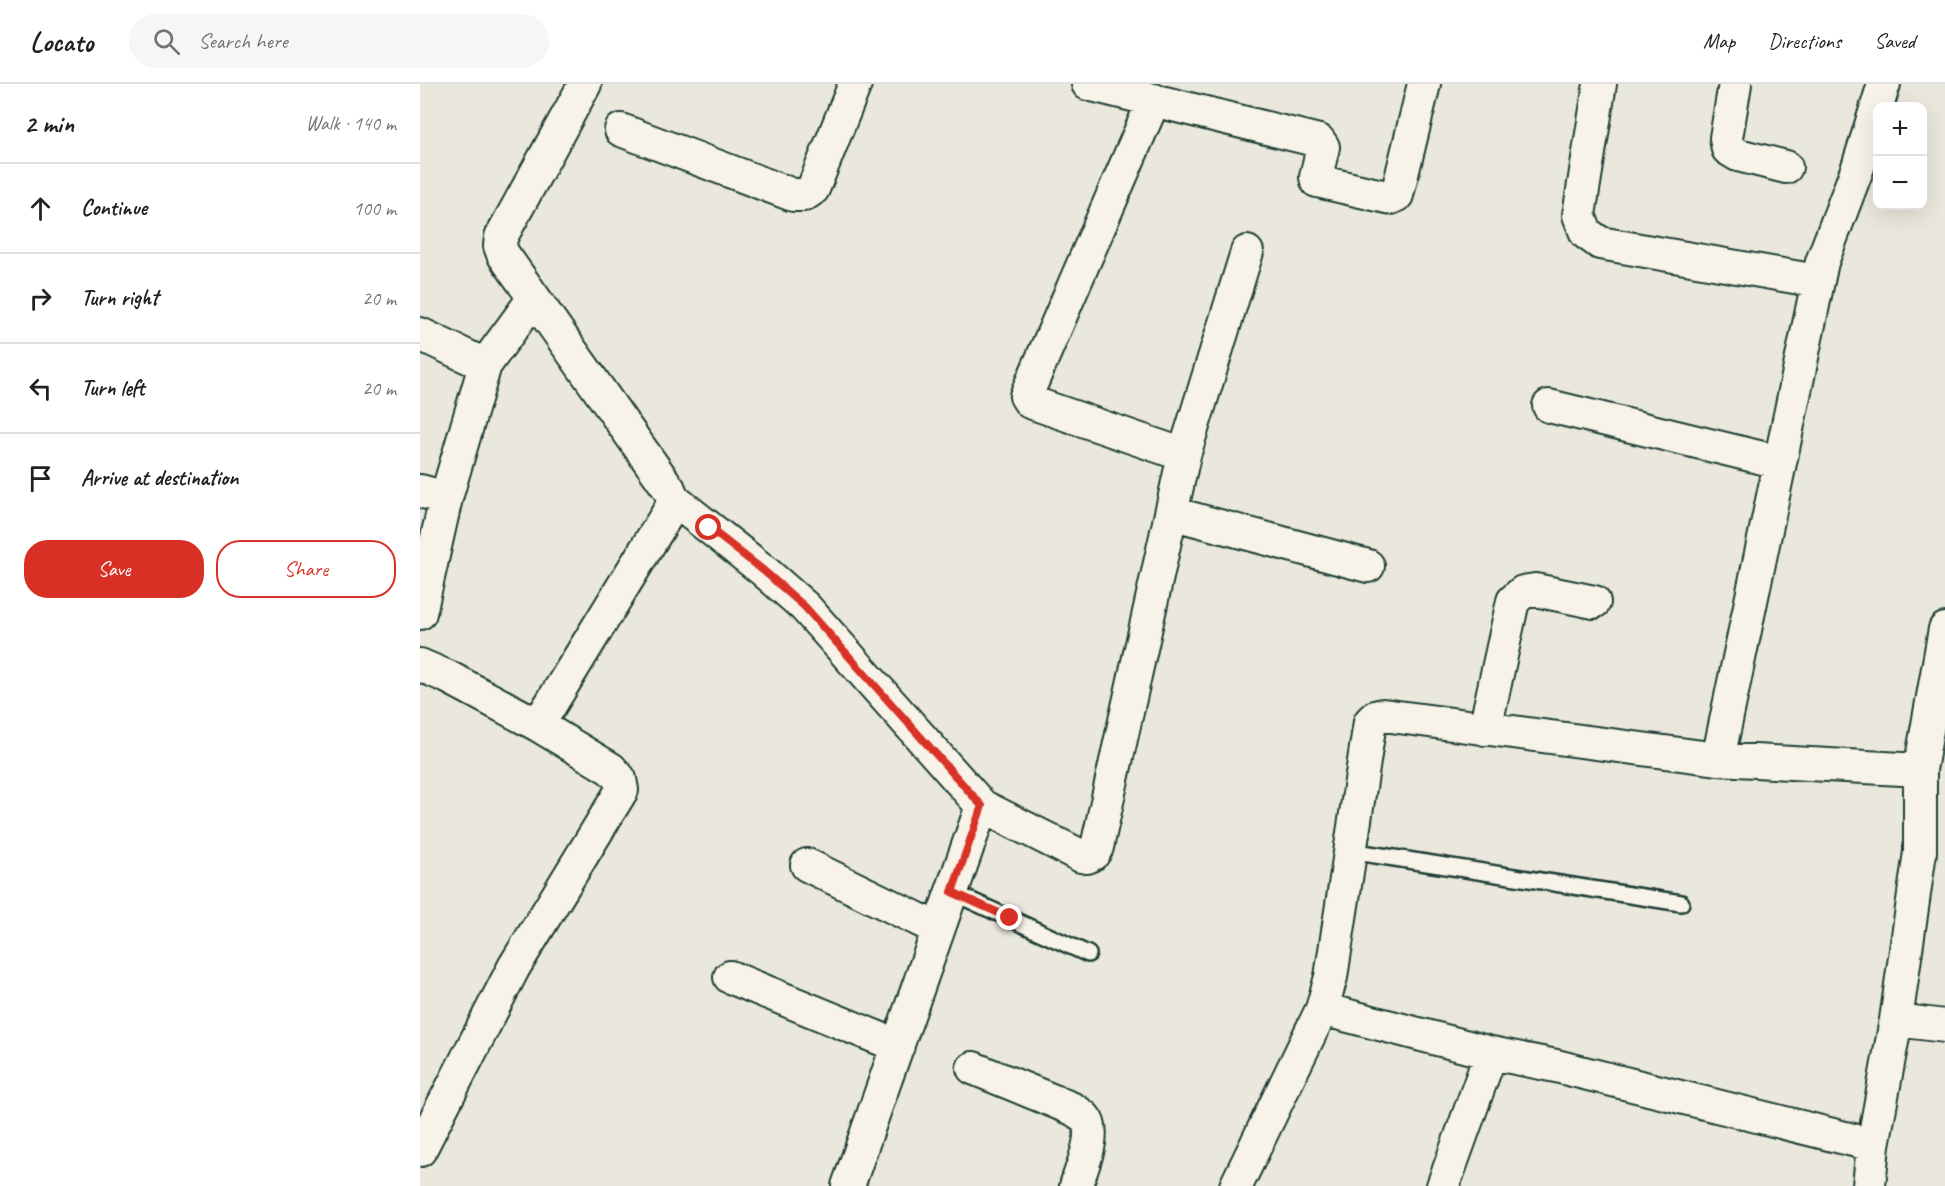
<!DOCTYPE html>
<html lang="en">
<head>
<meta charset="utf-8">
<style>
  body { margin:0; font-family:Caveat,sans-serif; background:#f6f6f6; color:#202124 }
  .controls { position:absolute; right:18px; top:18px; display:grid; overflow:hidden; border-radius:12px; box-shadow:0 6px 24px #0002 }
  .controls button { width:54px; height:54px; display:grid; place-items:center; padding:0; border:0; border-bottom:2px solid #e0e0e0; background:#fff; color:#202124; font:30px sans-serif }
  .stop { position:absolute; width:18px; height:18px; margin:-14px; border:4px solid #d93025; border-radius:50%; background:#fff }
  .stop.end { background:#d93025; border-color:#fff; box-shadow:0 2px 6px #0008 }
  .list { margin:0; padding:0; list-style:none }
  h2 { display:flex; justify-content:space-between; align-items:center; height:78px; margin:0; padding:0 24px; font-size:26px }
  h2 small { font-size:20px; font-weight:400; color:#757577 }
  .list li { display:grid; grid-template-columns:39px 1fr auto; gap:18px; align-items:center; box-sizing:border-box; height:90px; padding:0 24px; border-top:2px solid #e0e0e0 }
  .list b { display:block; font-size:22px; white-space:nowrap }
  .list em { font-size:20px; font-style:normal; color:#757577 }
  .actions { display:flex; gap:12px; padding:18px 24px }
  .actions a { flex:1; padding:14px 0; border:2px solid #d93025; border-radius:24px; text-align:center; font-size:21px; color:#d93025 }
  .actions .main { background:#d93025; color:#fff }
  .icon { flex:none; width:33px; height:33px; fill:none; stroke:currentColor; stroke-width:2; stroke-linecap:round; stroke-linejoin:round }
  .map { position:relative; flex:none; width:1525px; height:1102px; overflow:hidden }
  header { display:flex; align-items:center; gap:36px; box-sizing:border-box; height:84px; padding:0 30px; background:#fff; border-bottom:2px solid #e0e0e0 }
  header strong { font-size:28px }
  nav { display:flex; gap:33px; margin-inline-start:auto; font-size:21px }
  .search { width:420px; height:54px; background:#f6f6f6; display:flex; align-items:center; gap:15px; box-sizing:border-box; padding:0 21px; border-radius:33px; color:#757577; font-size:22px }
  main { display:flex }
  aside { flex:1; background:#fff }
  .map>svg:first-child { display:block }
</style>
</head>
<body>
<header>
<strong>Locato</strong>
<div class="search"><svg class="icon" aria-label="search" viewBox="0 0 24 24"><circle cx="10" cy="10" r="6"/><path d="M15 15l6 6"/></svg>Search here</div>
<nav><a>Map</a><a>Directions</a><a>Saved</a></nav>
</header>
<main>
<aside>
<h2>2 min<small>Walk · 140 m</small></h2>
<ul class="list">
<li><svg class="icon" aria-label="ahead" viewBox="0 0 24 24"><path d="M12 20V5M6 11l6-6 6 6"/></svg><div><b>Continue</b></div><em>100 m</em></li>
<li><svg class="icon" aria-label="right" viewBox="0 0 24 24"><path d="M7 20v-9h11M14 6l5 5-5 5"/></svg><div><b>Turn right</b></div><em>20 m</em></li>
<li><svg class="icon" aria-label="left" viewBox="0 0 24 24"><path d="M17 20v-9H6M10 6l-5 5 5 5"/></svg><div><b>Turn left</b></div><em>20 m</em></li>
<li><svg class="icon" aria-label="arrive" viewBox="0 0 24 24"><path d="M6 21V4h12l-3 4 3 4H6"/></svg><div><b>Arrive at destination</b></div></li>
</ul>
<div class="actions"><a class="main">Save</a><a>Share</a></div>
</aside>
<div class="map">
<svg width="1525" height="1102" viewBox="0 0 1525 1102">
  <rect width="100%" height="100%" fill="#eae8dd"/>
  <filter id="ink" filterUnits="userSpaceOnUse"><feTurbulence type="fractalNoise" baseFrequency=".0167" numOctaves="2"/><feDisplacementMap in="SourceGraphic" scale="12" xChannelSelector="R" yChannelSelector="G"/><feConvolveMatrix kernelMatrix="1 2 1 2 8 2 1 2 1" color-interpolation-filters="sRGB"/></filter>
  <g filter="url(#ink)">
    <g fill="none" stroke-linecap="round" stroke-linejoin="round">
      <defs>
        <path id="lane" d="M930 767 1261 819
          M532 808 668 870"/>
        <path id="street" d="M165 0 81 153 80 162 83 170 249 405 253 415 344 487 385 523 562 722 428 1102
          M668 0 899 57 903 63 896 93 897 97 971 114 977 111 1004 0
          M1180 0 1159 131 1166 149 1180 159 1397 197
          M1315 0 1306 54 1308 65 1318 71 1366 83
          M734 16 606 312 610 318 764 371
          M201 46 373 111H384L393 105 435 0
          M0 250 65 281
          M1129 322 1359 378
          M0 407 26 414 65 281 114 214
          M751 429 948 482
          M0 529 26 414
          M0 581 28 593 118 641
          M1065 645 1093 517 1103 508 1115 506 1174 518
          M1298 675 1402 178 1438 83 1464 0
          M562 722 661 772 667 773 674 769 677 763 764 371 827 168
          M387 781 518 845
          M310 893 478 962
          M902 925 1071 969
          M1476 936 1500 768V686
          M553 984 653 1025C657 1028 662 1030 665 1034 678 1049 661 1085 656 1102
          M0 1066 94 883 202 706 200 695 191 685 118 641 251 424 253 415
          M816 1102 902 925 911 893 950 638 955 633 963 631 1298 675 1500 686 1525 545
          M1023 1102 1071 969 1136 982 1453 1061
          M1449 1102 1453 1061 1476 936 1525 942"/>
      </defs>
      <use href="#lane" stroke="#1f3d34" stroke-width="20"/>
      <use href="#street" stroke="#1f3d34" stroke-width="36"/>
      <use href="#lane" stroke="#f7f3e8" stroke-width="15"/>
      <use href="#street" stroke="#f7f3e8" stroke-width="32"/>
    </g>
  </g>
  <g fill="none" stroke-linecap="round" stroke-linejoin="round" filter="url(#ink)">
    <path stroke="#d93025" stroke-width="8" d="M289 444 344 487 385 523 562 722 532 808 590 834"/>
  </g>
</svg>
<div class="controls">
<button>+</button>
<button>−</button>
</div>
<div class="stop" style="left:289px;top:444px"></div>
<div class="stop end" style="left:590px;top:834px"></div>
</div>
</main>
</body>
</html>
